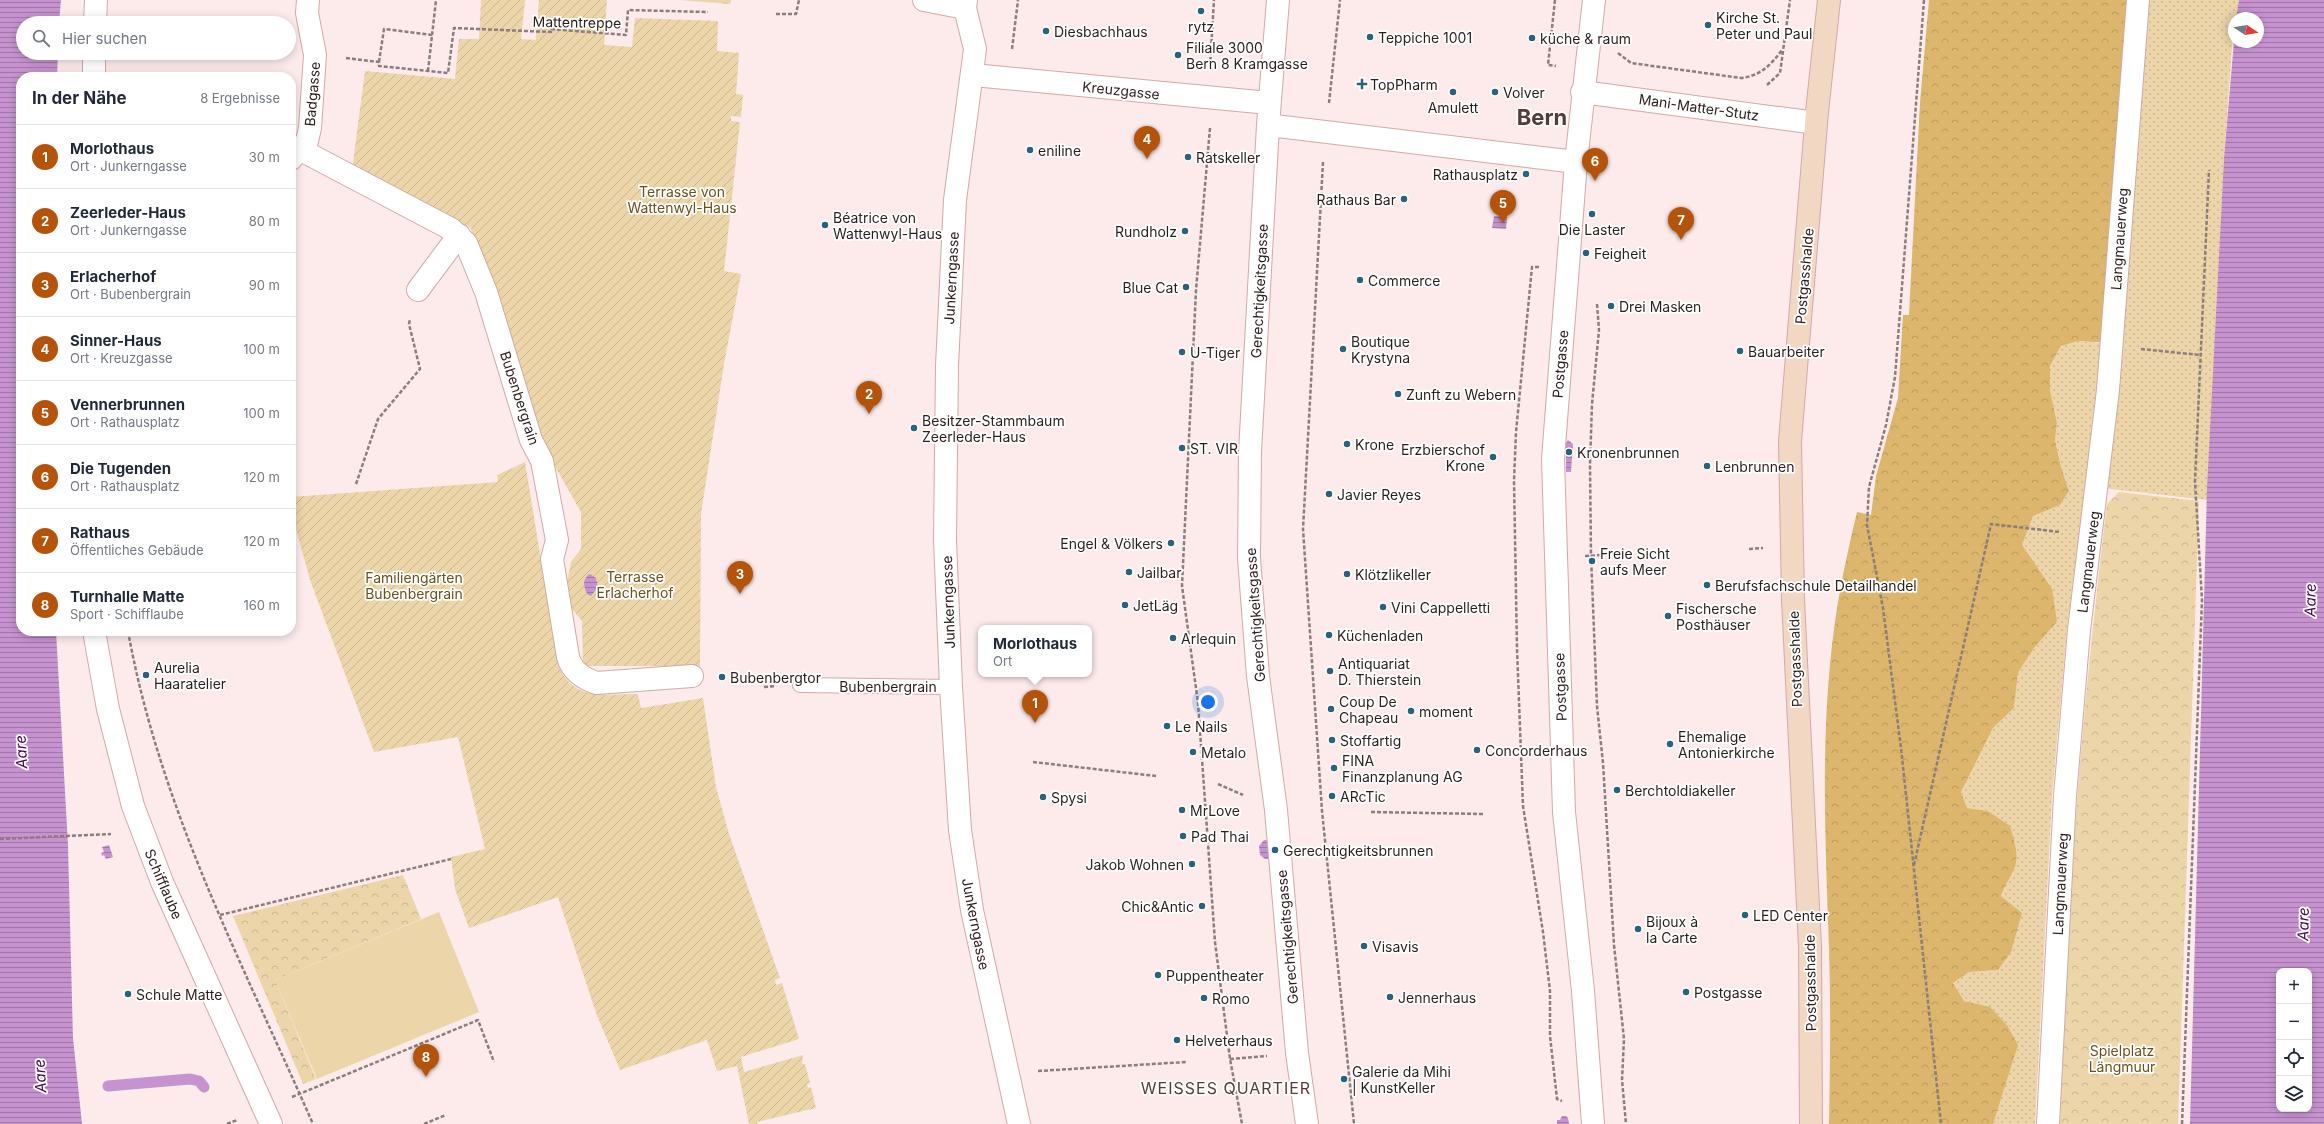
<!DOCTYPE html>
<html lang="de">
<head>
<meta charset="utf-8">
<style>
  body { margin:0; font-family:Inter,sans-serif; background:#f2f2f3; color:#1f2937 }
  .controls { position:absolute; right:12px; bottom:12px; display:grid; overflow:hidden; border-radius:8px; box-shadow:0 2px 10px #0003 }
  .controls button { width:36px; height:36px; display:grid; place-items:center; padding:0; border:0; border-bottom:1px solid #e0e1e3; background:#fff; color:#1f2937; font:20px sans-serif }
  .compass { position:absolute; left:2228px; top:12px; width:36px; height:36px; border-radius:50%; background:#fff; box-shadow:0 2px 10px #0003; rotate:102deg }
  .you { position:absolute; left:1208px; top:702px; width:14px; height:14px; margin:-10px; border:3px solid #fff; border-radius:50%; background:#1a73e8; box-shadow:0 0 0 6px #1a73e833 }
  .badge { display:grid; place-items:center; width:26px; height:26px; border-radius:50%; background:#b45309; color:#fff; font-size:13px; font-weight:700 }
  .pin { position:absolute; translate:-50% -33px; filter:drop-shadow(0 1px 2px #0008) }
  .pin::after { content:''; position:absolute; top:21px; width:14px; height:12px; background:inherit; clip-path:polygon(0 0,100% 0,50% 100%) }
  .popup { position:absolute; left:978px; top:625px; width:114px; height:52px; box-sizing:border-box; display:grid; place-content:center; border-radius:8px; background:#fff; filter:drop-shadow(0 1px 3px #0005); font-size:13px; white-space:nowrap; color:#747a83 }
  .popup b { font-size:15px; color:#1f2937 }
  .popup::after { content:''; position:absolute; left:50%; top:100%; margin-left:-8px; border:8px solid transparent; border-top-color:#fff }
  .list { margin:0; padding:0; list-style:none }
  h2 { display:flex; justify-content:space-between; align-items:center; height:52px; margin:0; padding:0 16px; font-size:17px }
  h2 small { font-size:13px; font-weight:400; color:#747a83 }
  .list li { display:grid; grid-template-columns:26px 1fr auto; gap:12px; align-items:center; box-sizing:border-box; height:64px; padding:0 16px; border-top:1px solid #e0e1e3 }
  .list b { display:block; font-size:15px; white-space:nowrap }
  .list p { margin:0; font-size:13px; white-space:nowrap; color:#747a83 }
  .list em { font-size:13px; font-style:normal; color:#747a83 }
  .icon { flex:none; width:22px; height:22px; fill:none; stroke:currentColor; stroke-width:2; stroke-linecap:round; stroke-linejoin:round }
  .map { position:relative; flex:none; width:2324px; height:1124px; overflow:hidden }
  .search { position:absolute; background:#fff; box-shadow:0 2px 10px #0003; left:16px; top:16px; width:280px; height:44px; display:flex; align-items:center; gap:10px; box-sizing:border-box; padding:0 14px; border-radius:22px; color:#747a83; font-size:15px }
  .panel { position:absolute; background:#fff; box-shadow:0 2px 10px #0003; left:16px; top:72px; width:280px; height:564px; border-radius:16px }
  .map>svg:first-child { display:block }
</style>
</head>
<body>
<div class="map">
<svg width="2324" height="1124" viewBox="0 0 2324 1124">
  <defs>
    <pattern id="grass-dots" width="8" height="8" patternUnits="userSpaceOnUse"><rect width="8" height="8" fill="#ecd5a9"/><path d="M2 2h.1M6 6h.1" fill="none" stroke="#cbb691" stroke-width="1.8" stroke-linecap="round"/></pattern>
    <pattern id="forest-crowns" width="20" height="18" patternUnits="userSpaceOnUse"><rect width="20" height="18" fill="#dbb66c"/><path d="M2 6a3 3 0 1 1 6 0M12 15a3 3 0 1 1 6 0" fill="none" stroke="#bc9c5d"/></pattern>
    <pattern id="park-crowns" width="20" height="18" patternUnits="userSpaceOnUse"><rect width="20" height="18" fill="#ecd5a9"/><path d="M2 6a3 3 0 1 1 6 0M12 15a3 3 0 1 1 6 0" fill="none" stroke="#cbb691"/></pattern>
    <pattern id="garden-furrows" width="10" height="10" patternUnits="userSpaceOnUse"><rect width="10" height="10" fill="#ecd5a9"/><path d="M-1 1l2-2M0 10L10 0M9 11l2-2" fill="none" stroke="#cbb691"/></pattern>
    <pattern id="water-rules" width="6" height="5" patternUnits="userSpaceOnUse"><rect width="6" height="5" fill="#c693d0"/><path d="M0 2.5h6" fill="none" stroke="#a177a8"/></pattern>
  </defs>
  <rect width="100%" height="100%" fill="#fcebea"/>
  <path fill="url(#grass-dots)" d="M2139 0H2239L2236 18H2234L2224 158 2207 500 2085 486 2067 629 2052 796 2035 1124H1993L2007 1025 1990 1008 1964 1001 1953 983 1969 972 1998 970 2022 913 2001 896 2004 885 2015 868 1988 811 1967 808 1961 792 1993 728 2014 708 2018 673 2034 648 2057 622 2022 545 2033 516 2060 505 2069 491 2061 467 2055 440 2057 423 2050 390V366L2061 346 2078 341 2112 344Z"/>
  <path fill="url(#forest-crowns)" d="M1929 0H2137L2109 343 2078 341 2061 346 2050 366V390L2057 423 2055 440 2061 467 2069 491 2060 505 2033 516 2022 545 2052 589 2057 622 2034 648 2018 673 2014 708 1993 728 1961 792 1967 808 1988 811 2010 826C2014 840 2019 853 2015 867 2011 877 2004 885 2001 896L2022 913 2011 952 1998 970 1969 972 1953 983 1964 1001 1990 1007 2007 1025 2018 1045 1993 1124H1829C1830 1065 1831 1007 1829 948 1825 833 1819 717 1838 602 1843 572 1850 541 1857 512L1871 515 1876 476 1898 398 1903 315H1909L1920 103Z"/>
  <path fill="url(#park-crowns)" d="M679 0H731L730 4Z
    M2119 492 2199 501 2178 1124H2060C2065 917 2082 709 2107 504Z
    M403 875 421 919 275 980 316 1079 303 1084 233 916Z"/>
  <path fill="url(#garden-furrows)" d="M481 0H525L521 39 536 40 539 0H607L604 45 632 47 635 18 718 21 717 51 739 53 736 94 743 95 741 117 731 116V121L740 122 724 271 741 274 724 364 701 514 700 666H583L582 621 572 609 566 587 571 562 581 549V512L537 435 526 385 483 271 471 228 352 170 365 71 455 79 459 39H479Z
    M525 462 558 664C572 702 605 694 638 694L641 708 703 698 716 787 729 834 780 978 775 980 776 985 782 983 799 1039 741 1057 744 1072 803 1055 802 1064H805L810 1083 807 1084 808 1088 811 1087 816 1108 757 1122 758 1124H749L737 1066 717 1071 707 1040 620 1070 596 1013 558 897 469 928 455 889 451 857 485 849 458 737 374 752 310 580 291 511V497L498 482 497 475Z"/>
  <path fill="#ecd5a9" d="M439 912 479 1012 317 1079 275 980Z"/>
  <path fill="url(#water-rules)" fill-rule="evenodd" d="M0 0H61L59 23H23V53H58L57 77H21V631H56L68 845 73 1038 82 1124H0Z
    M2239 0H2324V1124H2190L2207 488 2224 158 2234 41 2258 42V18H2236ZM2279 971H2309V1109H2279Z
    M1494 216 1507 217 1506 229 1492 228Z
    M1568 440 1573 444 1571 472H1566V443Z
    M590 574 596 578 598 587 591 596 588 595C583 588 582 578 590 574Z
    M1264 840H1272L1274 859H1265L1260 855 1259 846Z
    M109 845 113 857 106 859 104 855 102 856 101 853 104 852 102 847Z
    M1562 1116H1566L1568 1118 1569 1124H1557V1120H1560Z"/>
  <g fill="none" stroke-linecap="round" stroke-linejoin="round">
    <path stroke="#c693d0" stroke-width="11" d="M108 1086 190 1079 199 1081 204 1087"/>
    <defs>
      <path id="lane" d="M800 685 951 687"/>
      <path id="street" d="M924 0 965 8
        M966 0 965 8 975 49 955 200 947 366 945 540 951 687 960 830 972 910 1019 1124
        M1278 0 1268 125 1250 452 1249 558 1258 676 1276 810 1297 1053 1307 1124
        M95 23 96 0
        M973 75 1269 103
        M94 77V53
        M1582 92 1816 123
        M1268 125 1576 162
        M301 150 451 229 466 243 486 292 531 440 542 461 557 540 552 559 568 657C572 671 582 678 596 683L692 676
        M291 159 307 141 310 128 315 55 307 13 308 0
        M418 290 459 235
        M94 631 108 709 133 806 162 882 271 1124
        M1593 1124 1583 991 1564 812 1553 459 1576 162 1594 0
        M2048 1124 2065 796 2079 630 2108 390 2138 0"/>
      <path id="secondary" d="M1811 1124 1810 947 1793 600 1790 441 1817 112 1829 0"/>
    </defs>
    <use href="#lane" stroke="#d2a9a7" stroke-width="16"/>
    <use href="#street" stroke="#d2a9a7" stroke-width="24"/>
    <use href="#secondary" stroke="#d2a9a7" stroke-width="24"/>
    <path stroke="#8c7d7c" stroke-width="2.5" stroke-dasharray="4 2" stroke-linecap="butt" d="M1555 0 1548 65 1556 66
      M1924 0 1895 377 1886 425 1869 487 1867 525 1883 608 1901 748 1941 1124
      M776 14H796L799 0
      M1012 49 1018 0
      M1618 53 1631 63 1741 78C1760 76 1771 65 1782 50
      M346 58 379 62V66L448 73 454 28 551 32V29L626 35 628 10 708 12
      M379 62 384 29 432 35
      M1210 67 1214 0
      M428 71 436 0
      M1767 85 1780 73 1790 0
      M1329 103 1340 0
      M1210 128 1196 290 1182 586 1198 703 1215 942 1230 1059 1242 1124
      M1323 162 1303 529 1322 811 1354 1124
      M1539 267H1532L1516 432 1514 481 1517 649 1523 806 1543 932 1550 991V1036L1557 1099 1562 1101
      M1597 304 1599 330 1592 404 1590 465 1591 556 1597 706 1603 763 1614 945 1624 1039 1622 1080 1626 1124
      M2141 349 2200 355
      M356 484 378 419 420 369 409 324 410 319
      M1749 549 1763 548
      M1585 556 1601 555
      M128 631C160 808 242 962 313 1124
      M764 687 776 686
      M1033 762 1156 776
      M1218 784 1243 795
      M1371 812 1483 814
      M0 839 111 834
      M1914 865 1991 524 2060 532
      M220 915 451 859
      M1230 1059 1267 1056
      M1038 1071 1186 1062
      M292 1097 478 1020 494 1062
      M227 1124 237 1120
      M424 1124 446 1115
      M2182 1124 2202 600 2195 481 2209 170"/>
    <use href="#lane" stroke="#fff" stroke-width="14"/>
    <use href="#street" stroke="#fff" stroke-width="22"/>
    <use href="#secondary" stroke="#f2d7c3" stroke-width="22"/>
  </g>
  <g fill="#28637b" stroke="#fff" stroke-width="1.5">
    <circle cx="1201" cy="11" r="4"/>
    <circle cx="1708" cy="25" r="4"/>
    <circle cx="1046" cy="31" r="4"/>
    <circle cx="1370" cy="37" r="4"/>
    <circle cx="1532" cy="38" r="4"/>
    <circle cx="1178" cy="55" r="4"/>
    <path d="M1360 78h4v4h4v4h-4v4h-4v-4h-4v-4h4z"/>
    <circle cx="1453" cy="92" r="4"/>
    <circle cx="1495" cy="92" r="4"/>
    <circle cx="1030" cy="150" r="4"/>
    <circle cx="1188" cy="157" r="4"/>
    <circle cx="1526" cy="174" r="4"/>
    <circle cx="1404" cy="199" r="4"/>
    <circle cx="1592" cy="214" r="4"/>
    <circle cx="825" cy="225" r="4"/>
    <circle cx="1185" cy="231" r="4"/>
    <circle cx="1586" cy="253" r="4"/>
    <circle cx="1360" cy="280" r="4"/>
    <circle cx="1186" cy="287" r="4"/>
    <circle cx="1611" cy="306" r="4"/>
    <circle cx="1343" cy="349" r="4"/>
    <circle cx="1740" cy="351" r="4"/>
    <circle cx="1182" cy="352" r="4"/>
    <circle cx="1398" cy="394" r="4"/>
    <circle cx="914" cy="428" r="4"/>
    <circle cx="1347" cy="444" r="4"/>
    <circle cx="1182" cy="448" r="4"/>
    <circle cx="1569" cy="452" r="4"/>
    <circle cx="1493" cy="457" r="4"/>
    <circle cx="1707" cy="466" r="4"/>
    <circle cx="1329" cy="494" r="4"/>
    <circle cx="1171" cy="543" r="4"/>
    <circle cx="1592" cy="561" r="4"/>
    <circle cx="1129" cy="572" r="4"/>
    <circle cx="1347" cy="574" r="4"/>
    <circle cx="1707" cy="585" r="4"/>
    <circle cx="1125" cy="605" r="4"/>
    <circle cx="1383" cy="607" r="4"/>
    <circle cx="1668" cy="616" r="4"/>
    <circle cx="1329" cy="635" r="4"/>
    <circle cx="1173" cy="638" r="4"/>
    <circle cx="1330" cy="671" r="4"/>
    <circle cx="146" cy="675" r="4"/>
    <circle cx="722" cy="677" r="4"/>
    <circle cx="1331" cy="709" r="4"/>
    <circle cx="1411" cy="711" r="4"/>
    <circle cx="1167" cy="726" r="4"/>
    <circle cx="1332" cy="740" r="4"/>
    <circle cx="1670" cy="744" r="4"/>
    <circle cx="1477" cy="750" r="4"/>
    <circle cx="1193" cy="752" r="4"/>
    <circle cx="1334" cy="768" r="4"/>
    <circle cx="1617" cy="790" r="4"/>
    <circle cx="1332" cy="796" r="4"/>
    <circle cx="1043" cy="797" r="4"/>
    <circle cx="1182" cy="810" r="4"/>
    <circle cx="1183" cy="836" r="4"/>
    <circle cx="1275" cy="850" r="4"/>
    <circle cx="1192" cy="864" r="4"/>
    <circle cx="1202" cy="906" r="4"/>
    <circle cx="1745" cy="915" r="4"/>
    <circle cx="1638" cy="929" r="4"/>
    <circle cx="1364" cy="946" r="4"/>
    <circle cx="1158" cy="975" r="4"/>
    <circle cx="1686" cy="992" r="4"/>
    <circle cx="128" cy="994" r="4"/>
    <circle cx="1390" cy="997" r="4"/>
    <circle cx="1204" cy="998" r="4"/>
    <circle cx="1177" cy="1040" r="4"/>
    <circle cx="1344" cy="1079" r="4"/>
  </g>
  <g text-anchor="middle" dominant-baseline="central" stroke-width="3.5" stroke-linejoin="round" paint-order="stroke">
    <g font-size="14" fill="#2d1e1e" stroke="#fff" text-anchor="start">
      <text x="1716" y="17">Kirche St.<tspan x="1716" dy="16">Peter und Paul</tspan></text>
      <text x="1201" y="26" text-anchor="middle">rytz</text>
      <text x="1054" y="31">Diesbachhaus</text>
      <text x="1378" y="37">Teppiche 1001</text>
      <text x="1540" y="38">küche &amp; raum</text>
      <text x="1186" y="47">Filiale 3000<tspan x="1186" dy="16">Bern 8 Kramgasse</tspan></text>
      <text x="1370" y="84">TopPharm</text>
      <text x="1503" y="92">Volver</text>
      <text x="1453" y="107" text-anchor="middle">Amulett</text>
      <text x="1038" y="150">eniline</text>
      <text x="1196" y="157">Ratskeller</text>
      <text x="1518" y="174" text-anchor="end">Rathausplatz</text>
      <text x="1396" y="199" text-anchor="end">Rathaus Bar</text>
      <text x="833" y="217">Béatrice von<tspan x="833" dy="16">Wattenwyl-Haus</tspan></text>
      <text x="1592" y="229" text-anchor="middle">Die Laster</text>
      <text x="1177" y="231" text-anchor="end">Rundholz</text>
      <text x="1594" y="253">Feigheit</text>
      <text x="1368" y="280">Commerce</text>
      <text x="1178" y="287" text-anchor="end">Blue Cat</text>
      <text x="1619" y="306">Drei Masken</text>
      <text x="1351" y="341">Boutique<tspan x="1351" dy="16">Krystyna</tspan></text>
      <text x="1748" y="351">Bauarbeiter</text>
      <text x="1190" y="352">U-Tiger</text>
      <text x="1406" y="394">Zunft zu Webern</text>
      <text x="922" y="420">Besitzer-Stammbaum<tspan x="922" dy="16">Zeerleder-Haus</tspan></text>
      <text x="1355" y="444">Krone</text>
      <text x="1190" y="448">ST. VIR</text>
      <text x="1485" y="449" text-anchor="end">Erzbierschof<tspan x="1485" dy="16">Krone</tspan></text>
      <text x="1577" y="452">Kronenbrunnen</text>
      <text x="1715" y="466">Lenbrunnen</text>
      <text x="1337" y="494">Javier Reyes</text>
      <text x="1163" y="543" text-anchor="end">Engel &amp; Völkers</text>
      <text x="1600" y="553">Freie Sicht<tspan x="1600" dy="16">aufs Meer</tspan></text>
      <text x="1137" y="572">Jailbar</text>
      <text x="1355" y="574">Klötzlikeller</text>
      <text x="1715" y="585">Berufsfachschule Detailhandel</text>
      <text x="1133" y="605">JetLäg</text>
      <text x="1391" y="607">Vini Cappelletti</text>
      <text x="1676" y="608">Fischersche<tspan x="1676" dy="16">Posthäuser</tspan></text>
      <text x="1337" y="635">Küchenladen</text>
      <text x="1181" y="638">Arlequin</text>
      <text x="1338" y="663">Antiquariat<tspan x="1338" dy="16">D. Thierstein</tspan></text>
      <text x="154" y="667">Aurelia<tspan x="154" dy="16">Haaratelier</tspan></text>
      <text x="730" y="677">Bubenbergtor</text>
      <text x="1339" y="701">Coup De<tspan x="1339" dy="16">Chapeau</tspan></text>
      <text x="1419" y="711">moment</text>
      <text x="1175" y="726">Le Nails</text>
      <text x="1678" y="736">Ehemalige<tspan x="1678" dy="16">Antonierkirche</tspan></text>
      <text x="1340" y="740">Stoffartig</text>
      <text x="1485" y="750">Concorderhaus</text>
      <text x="1201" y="752">Metalo</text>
      <text x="1342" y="760">FINA<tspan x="1342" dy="16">Finanzplanung AG</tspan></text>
      <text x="1625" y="790">Berchtoldiakeller</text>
      <text x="1340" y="796">ARcTic</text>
      <text x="1051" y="797">Spysi</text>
      <text x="1190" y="810">MrLove</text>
      <text x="1191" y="836">Pad Thai</text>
      <text x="1283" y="850">Gerechtigkeitsbrunnen</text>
      <text x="1184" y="864" text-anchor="end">Jakob Wohnen</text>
      <text x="1194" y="906" text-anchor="end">Chic&amp;Antic</text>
      <text x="1753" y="915">LED Center</text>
      <text x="1646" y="921">Bijoux à<tspan x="1646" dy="16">la Carte</tspan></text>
      <text x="1372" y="946">Visavis</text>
      <text x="1166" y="975">Puppentheater</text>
      <text x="1694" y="992">Postgasse</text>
      <text x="136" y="994">Schule Matte</text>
      <text x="1398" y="997">Jennerhaus</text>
      <text x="1212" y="998">Romo</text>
      <text x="1185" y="1040">Helveterhaus</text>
      <text x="1352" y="1071">Galerie da Mihi<tspan x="1352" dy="16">| KunstKeller</tspan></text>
    </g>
    <g font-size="14" fill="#2d1e1e" stroke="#fff">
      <text transform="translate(577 22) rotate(1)">Mattentreppe</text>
      <text transform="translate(1121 90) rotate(6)">Kreuzgasse</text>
      <text transform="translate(312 94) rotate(-85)">Badgasse</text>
      <text transform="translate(1699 107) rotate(8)">Mani-Matter-Stutz</text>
      <text transform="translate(2119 239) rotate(-86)">Langmauerweg</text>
      <text transform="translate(1804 276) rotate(-85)">Postgasshalde</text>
      <text transform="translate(951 278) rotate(-87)">Junkerngasse</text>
      <text transform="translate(1259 291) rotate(-87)">Gerechtigkeitsgasse</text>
      <text transform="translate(1560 364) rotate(-85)">Postgasse</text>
      <text transform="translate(520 398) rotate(72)">Bubenbergrain</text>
      <text transform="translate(2088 562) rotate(-83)">Langmauerweg</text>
      <text transform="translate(948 602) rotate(-92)">Junkerngasse</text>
      <text transform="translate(1255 615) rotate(-94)">Gerechtigkeitsgasse</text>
      <text transform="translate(1795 659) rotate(-92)">Postgasshalde</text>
      <text x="888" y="686">Bubenbergrain</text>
      <text transform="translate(1560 687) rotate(-92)">Postgasse</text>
      <text transform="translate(164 884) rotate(67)">Schifflaube</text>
      <text transform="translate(2060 884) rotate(-87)">Langmauerweg</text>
      <text transform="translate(976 924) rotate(79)">Junkerngasse</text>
      <text transform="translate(1287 937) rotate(-95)">Gerechtigkeitsgasse</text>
      <text transform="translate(1810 983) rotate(-91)">Postgasshalde</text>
    </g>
    <g font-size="14" fill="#6c521a" stroke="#fff">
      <text x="682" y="191">Terrasse von<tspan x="682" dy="16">Wattenwyl-Haus</tspan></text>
      <text x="635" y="576">Terrasse<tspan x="635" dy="16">Erlacherhof</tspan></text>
      <text x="414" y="577">Familiengärten<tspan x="414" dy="16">Bubenbergrain</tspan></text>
      <text x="2122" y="1050">Spielplatz<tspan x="2122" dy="16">Längmuur</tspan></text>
    </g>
    <g font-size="15" font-style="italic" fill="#470553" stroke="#fff">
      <text transform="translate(2310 600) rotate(-89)">Aare</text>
      <text transform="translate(21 752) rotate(-93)">Aare</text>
      <text transform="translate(2303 924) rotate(-89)">Aare</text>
      <text transform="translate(40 1076) rotate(-93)">Aare</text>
    </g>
    <g font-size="16" letter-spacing="1" fill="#5b3938" stroke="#fff">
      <text x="1226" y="1088">WEISSES QUARTIER</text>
    </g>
    <g font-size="22" font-weight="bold" fill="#5b3938" stroke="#fff">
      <text x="1542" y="117">Bern</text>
    </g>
  </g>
</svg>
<div class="controls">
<button>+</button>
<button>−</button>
<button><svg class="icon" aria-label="locate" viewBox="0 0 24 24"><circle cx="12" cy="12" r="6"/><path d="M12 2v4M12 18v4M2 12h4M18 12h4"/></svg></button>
<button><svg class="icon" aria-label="layers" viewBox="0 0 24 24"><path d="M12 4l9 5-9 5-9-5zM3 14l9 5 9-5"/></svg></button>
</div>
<svg class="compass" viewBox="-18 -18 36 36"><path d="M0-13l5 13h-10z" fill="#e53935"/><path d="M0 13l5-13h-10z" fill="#747a83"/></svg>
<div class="you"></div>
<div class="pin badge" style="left:1035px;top:723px">1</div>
<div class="popup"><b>Morlothaus</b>Ort</div>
<div class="pin badge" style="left:869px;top:414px">2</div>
<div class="pin badge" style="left:740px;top:594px">3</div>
<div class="pin badge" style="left:1147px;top:159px">4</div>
<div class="pin badge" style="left:1503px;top:223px">5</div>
<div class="pin badge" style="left:1595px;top:181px">6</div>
<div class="pin badge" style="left:1681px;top:240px">7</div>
<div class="pin badge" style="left:426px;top:1077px">8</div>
<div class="search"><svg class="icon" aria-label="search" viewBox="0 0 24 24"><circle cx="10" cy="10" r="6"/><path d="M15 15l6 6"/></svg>Hier suchen</div>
<section class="panel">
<h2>In der Nähe<small>8 Ergebnisse</small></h2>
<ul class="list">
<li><span class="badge">1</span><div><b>Morlothaus</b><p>Ort · Junkerngasse</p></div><em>30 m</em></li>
<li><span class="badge">2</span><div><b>Zeerleder-Haus</b><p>Ort · Junkerngasse</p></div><em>80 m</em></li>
<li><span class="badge">3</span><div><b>Erlacherhof</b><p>Ort · Bubenbergrain</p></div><em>90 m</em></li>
<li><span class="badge">4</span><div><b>Sinner-Haus</b><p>Ort · Kreuzgasse</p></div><em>100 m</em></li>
<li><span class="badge">5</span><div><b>Vennerbrunnen</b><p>Ort · Rathausplatz</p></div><em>100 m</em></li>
<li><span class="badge">6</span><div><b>Die Tugenden</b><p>Ort · Rathausplatz</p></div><em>120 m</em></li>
<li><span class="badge">7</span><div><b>Rathaus</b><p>Öffentliches Gebäude</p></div><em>120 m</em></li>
<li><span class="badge">8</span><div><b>Turnhalle Matte</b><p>Sport · Schifflaube</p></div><em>160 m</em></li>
</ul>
</section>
</div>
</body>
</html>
